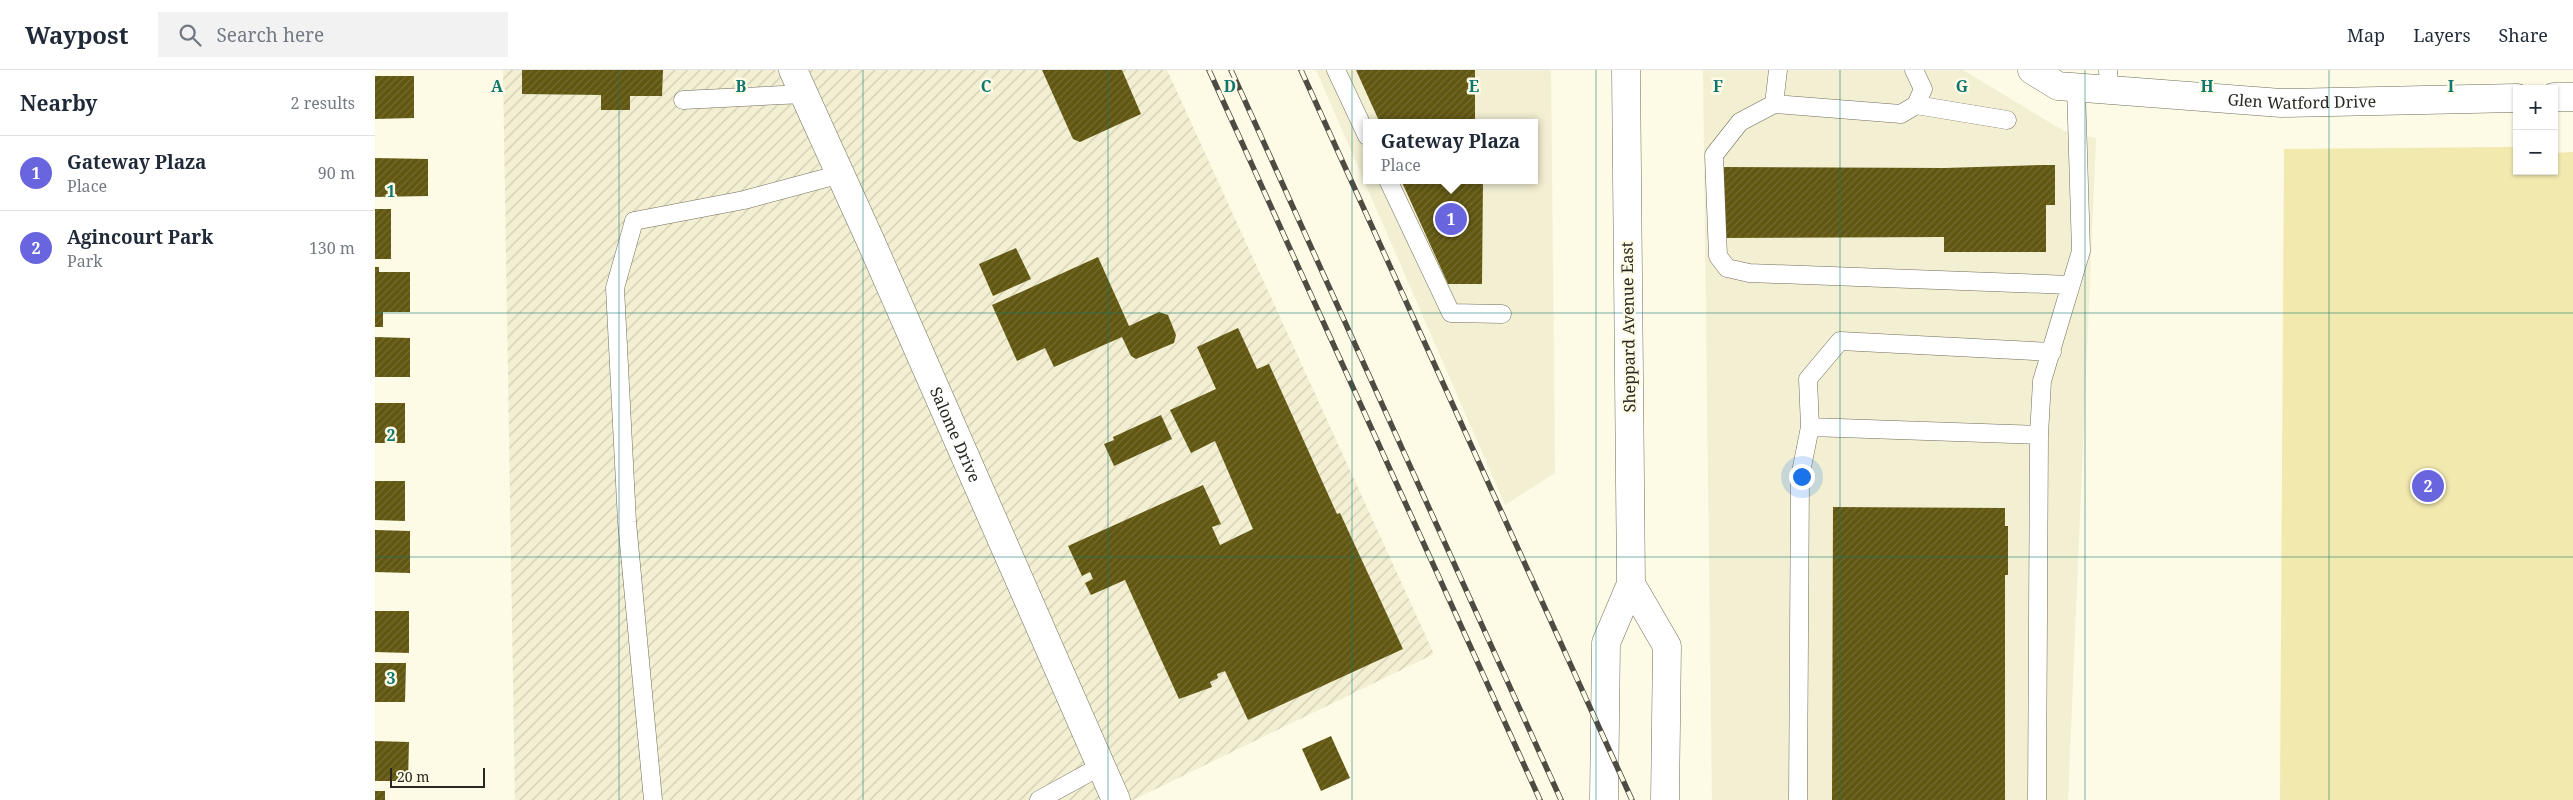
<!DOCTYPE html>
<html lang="en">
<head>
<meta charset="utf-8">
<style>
  body { margin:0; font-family:"Noto Serif",serif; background:#f2f2f3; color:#1f2937 }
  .controls { position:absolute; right:15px; top:15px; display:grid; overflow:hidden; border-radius:0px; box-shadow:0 1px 4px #0004 }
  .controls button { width:45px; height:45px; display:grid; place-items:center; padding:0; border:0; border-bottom:1px solid #e0e1e3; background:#fff; color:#1f2937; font:25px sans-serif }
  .scale { position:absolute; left:15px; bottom:12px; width:95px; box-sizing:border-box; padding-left:5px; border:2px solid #292720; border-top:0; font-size:14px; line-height:18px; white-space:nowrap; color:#292720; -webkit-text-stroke:4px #fdfae5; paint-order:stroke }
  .you { position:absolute; left:1426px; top:406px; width:18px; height:18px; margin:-12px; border:4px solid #fff; border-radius:50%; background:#1a73e8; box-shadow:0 0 0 8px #1a73e833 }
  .badge { display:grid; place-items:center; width:32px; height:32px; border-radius:50%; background:#6865de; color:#fff; font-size:16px; font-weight:700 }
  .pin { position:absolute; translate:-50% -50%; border:2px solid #fff; box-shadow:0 1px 5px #0006 }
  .popup { position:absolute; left:988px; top:49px; width:175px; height:65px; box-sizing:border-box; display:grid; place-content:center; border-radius:0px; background:#fff; filter:drop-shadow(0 1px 4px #0005); font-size:16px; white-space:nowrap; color:#747a83 }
  .popup b { font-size:19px; color:#1f2937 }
  .popup::after { content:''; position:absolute; left:50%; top:100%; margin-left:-10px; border:10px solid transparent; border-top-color:#fff }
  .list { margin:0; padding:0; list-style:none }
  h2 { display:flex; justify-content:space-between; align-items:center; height:65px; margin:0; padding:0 20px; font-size:21px }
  h2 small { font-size:16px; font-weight:400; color:#747a83 }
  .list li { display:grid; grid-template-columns:32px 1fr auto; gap:15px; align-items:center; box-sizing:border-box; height:75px; padding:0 20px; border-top:1px solid #e0e1e3 }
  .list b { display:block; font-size:19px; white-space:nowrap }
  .list p { margin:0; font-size:16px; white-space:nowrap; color:#747a83 }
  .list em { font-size:16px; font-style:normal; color:#747a83 }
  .icon { flex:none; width:28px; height:28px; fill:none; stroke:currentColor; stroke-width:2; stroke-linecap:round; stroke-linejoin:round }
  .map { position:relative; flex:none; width:2198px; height:730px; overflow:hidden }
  header { display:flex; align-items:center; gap:30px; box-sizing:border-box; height:70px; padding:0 25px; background:#fff; border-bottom:1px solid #e0e1e3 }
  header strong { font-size:24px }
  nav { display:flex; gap:28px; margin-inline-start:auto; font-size:18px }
  .search { width:350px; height:45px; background:#f2f2f3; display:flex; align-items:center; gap:12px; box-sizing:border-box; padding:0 18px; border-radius:0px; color:#747a83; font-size:19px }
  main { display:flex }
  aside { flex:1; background:#fff }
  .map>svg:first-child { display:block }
</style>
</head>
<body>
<header>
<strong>Waypost</strong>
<div class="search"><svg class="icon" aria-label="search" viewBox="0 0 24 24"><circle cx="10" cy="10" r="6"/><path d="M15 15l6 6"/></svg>Search here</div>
<nav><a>Map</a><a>Layers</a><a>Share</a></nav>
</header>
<main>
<aside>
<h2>Nearby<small>2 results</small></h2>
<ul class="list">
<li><span class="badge">1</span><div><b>Gateway Plaza</b><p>Place</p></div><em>90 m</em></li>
<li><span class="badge">2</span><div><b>Agincourt Park</b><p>Park</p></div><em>130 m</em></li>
</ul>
</aside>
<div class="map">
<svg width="2198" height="730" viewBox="0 0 2198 730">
  <defs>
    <pattern id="industrial-furrows" width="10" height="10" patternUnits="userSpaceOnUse" patternTransform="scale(1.25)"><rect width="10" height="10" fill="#f3efd2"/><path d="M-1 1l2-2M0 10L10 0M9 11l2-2" fill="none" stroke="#d0cdb4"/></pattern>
    <pattern id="building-hatch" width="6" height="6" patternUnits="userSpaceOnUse" patternTransform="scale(1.25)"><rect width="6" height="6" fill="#615711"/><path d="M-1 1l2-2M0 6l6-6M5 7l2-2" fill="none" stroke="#746c33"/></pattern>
  </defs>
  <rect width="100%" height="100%" fill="#fdfae5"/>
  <path fill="#f3efd2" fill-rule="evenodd" d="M941 0H1176L1180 403 1130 435ZM992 53H1160V110H992Z
    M1328 0H1588L1689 61 1721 68 1693 730H1337Z"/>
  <path fill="url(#industrial-furrows)" d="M128 0H792L1059 584 758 730H140Z"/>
  <path fill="#f1e9ae" d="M2139 77H2142V101H2179V83L2198 82V730H1905L1909 79Z"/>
  <path fill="url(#building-hatch)" d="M147 0H288L287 26H255V40H226V25L147 24Z
    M667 0H747L766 44 705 72 698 69Z
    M981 0H1100V53H1005Z
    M0 6H39V48L0 49Z
    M0 88 53 89V126L0 127Z
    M1668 95H1680V135H1671V182H1569V167L1346 168 1345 97 1570 98Z
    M1026 110H1108L1107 214H1073Z
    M0 139H16V189H0Z
    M641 178 656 209 618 226 604 194Z
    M723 187 754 256 784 242 793 245 801 265 799 273 761 289 756 286 747 267 679 297 670 278 642 291 617 235Z
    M0 197H4V202H35V242H8V257H0Z
    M863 258 882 299 894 294 962 444 965 443 1028 579 873 650 850 601 842 604 843 608 835 612 837 617 804 629 750 510 716 525 710 513 718 509 715 502 707 506 693 476 828 415 846 454 837 457 845 475 878 459 840 371 816 383 795 340 841 319 822 277Z
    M0 267 35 268V307H0Z
    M0 333H30V373H0Z
    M786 345 797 369 739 396 729 374 739 370 738 367Z
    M0 411H30V451L0 450Z
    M1458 437 1630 438V456H1633V505H1630V730H1457Z
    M0 460 35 461V503L0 502Z
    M0 541H34V583L0 582Z
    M0 593H31L30 632H0Z
    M956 666 975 708 946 721 927 679Z
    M0 671 34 672 33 711H0Z
    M0 721H10V730H0Z"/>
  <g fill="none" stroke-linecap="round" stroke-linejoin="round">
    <defs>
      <path id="lane" d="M961 0 992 66
        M1539 0 1548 19 1541 35 1526 44 1399 34 1365 52 1339 85 1343 186 1352 198 1374 203 1696 215
        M1733 0 1734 20
        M308 30 429 24
        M1399 34 1403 0
        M1541 35 1632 50
        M1013 110 1076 243 1127 244
        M1435 357 1433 309 1465 271 1677 282
        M278 730 252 452 240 218 259 151 369 130 466 104
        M664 730 724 697
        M1423 730 1425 407 1435 357 1664 365
        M1662 730 1664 365 1667 311 1706 181 1701 17"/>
      <g id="street">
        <path id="s1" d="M418 0 496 172 741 730"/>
        <path id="s2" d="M1657 0 1683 16 1906 33 2142 28"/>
        <path d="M2179 27H2198"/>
      </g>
      <path id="secondary" d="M1256 514 1292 576 1290 730
        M1229 730 1231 573 1256 514 1251 0"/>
    </defs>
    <use href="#lane" stroke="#706d5b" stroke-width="19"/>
    <use href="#street" stroke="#706d5b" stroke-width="29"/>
    <use href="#secondary" stroke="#706d5b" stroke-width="29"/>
    <use href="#lane" stroke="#fff" stroke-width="18"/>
    <use href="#street" stroke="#fff" stroke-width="28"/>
    <use href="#secondary" stroke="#fff" stroke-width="28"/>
    <defs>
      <path id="rail" d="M834 0 1165 730
        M856 0 1186 730
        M926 0 1257 730"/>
    </defs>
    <use href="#rail" stroke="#4d4b42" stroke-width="5.5"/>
    <use href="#rail" stroke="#fdfae5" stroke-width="4" stroke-dasharray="11" stroke-linecap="butt"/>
  </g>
  <path fill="none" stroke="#0f766e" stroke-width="1" stroke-opacity="0.55" d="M244 0V730M488 0V730M733 0V730M977 0V730M1221 0V730M1465 0V730M1710 0V730M1954 0V730M0 243H2198M0 487H2198"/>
  <g text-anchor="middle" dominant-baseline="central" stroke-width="5" stroke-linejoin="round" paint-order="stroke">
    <g font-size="16" fill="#292720" stroke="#fdfae5">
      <text stroke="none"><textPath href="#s2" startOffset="275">Glen Watford Drive</textPath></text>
      <text transform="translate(1253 257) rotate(-91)">Sheppard Avenue East</text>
      <text stroke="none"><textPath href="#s1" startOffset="399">Salome Drive</textPath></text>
    </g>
  </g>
  <g font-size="16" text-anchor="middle" font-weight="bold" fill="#0f766e" stroke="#fdfae5" stroke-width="5" stroke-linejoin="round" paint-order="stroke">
    <text x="122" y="22">A</text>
    <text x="366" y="22">B</text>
    <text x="611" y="22">C</text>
    <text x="855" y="22">D</text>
    <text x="1099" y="22">E</text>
    <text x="1343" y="22">F</text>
    <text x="1587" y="22">G</text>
    <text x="1832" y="22">H</text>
    <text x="2076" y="22">I</text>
    <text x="16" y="127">1</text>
    <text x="16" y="371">2</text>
    <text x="16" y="614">3</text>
  </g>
</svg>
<div class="controls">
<button>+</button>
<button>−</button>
</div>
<div class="scale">20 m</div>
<div class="you"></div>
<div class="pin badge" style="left:1076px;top:149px">1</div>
<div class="popup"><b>Gateway Plaza</b>Place</div>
<div class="pin badge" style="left:2053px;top:416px">2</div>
</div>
</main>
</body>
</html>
